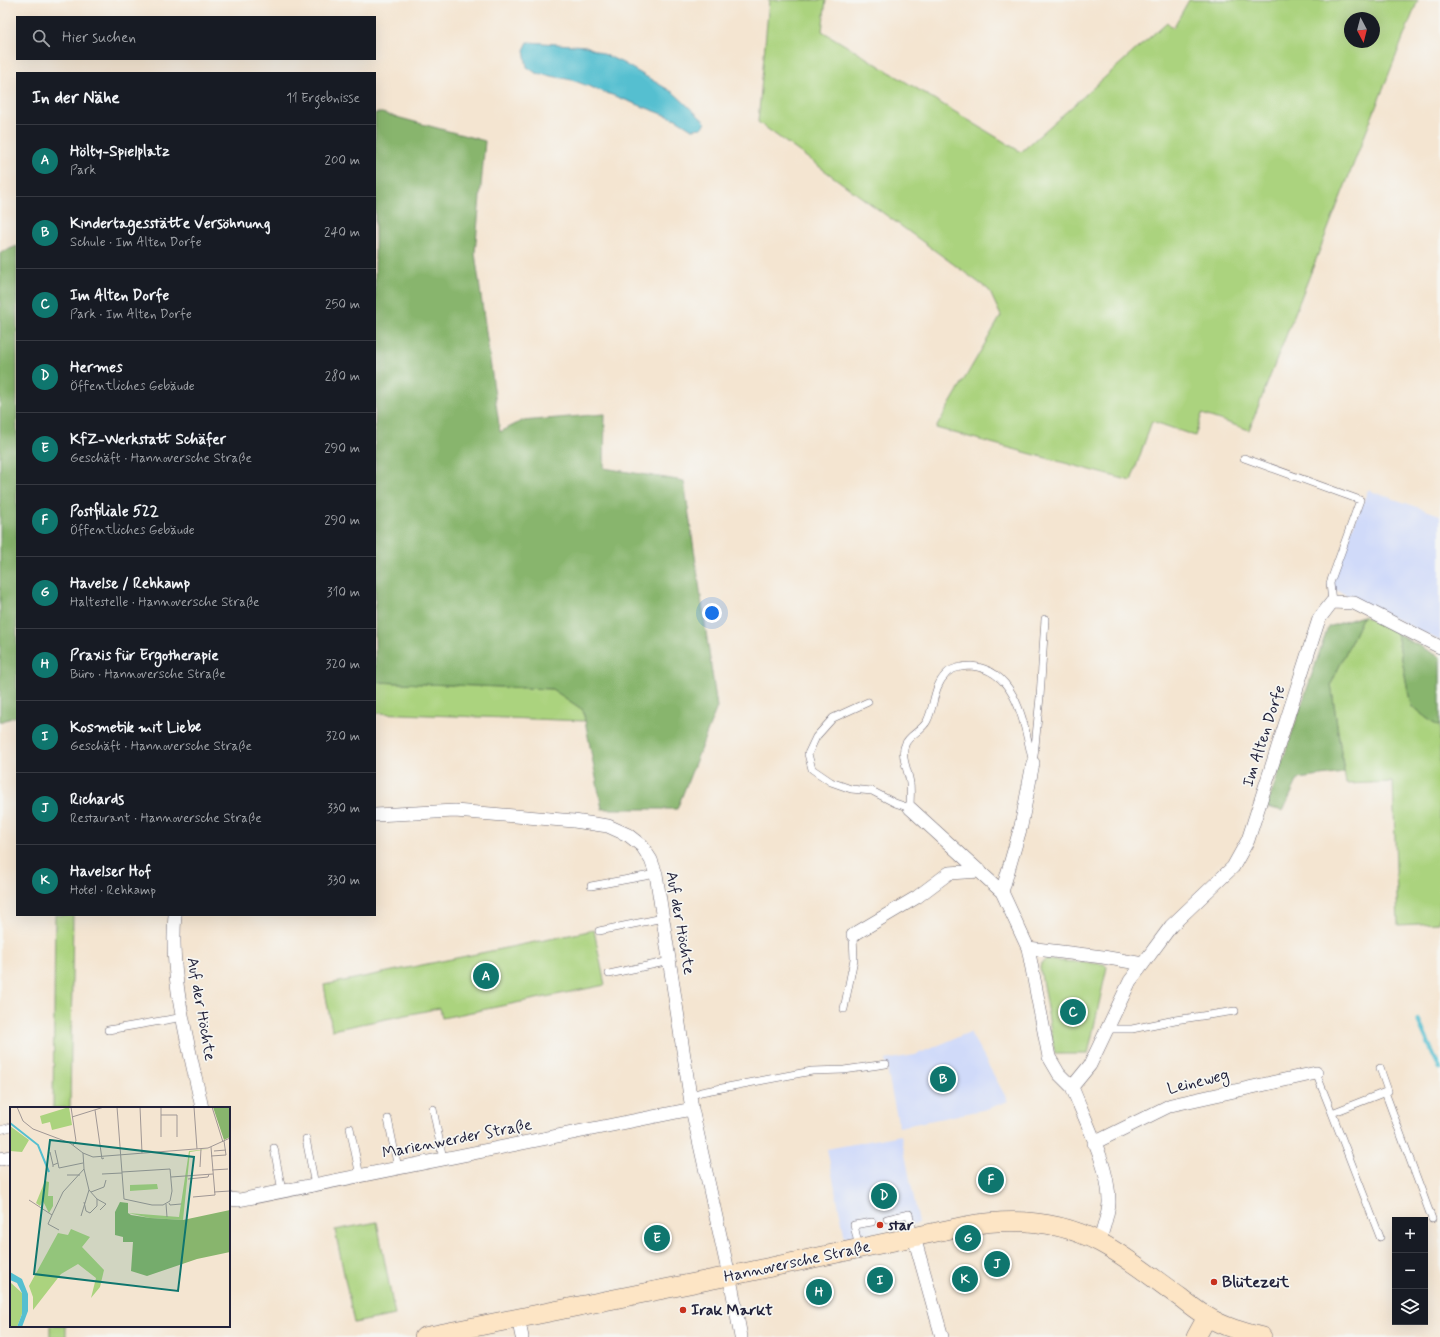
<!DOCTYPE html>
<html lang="de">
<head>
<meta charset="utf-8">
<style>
  body { margin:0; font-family:Mynerve,sans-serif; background:#20242c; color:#f1f3f6 }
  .controls { position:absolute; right:12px; bottom:12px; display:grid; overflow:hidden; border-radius:0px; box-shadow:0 4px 16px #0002 }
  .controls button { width:36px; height:36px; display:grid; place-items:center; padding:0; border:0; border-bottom:1px solid #363941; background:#171b24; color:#f1f3f6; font:20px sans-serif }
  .compass { position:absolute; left:1344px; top:12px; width:36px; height:36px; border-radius:50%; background:#171b24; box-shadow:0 4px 16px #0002; rotate:173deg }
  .you { position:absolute; left:712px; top:613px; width:14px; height:14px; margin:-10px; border:3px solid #fff; border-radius:50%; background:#1a73e8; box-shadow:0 0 0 6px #1a73e833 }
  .badge { display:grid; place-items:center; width:26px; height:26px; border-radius:50%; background:#0f766e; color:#fff; font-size:13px; font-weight:700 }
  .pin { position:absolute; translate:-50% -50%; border:2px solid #fff; box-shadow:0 1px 4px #0006 }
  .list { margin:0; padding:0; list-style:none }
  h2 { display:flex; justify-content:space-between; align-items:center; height:52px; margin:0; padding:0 16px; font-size:17px }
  h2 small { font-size:13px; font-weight:400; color:#9ea1a6 }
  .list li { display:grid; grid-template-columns:26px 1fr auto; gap:12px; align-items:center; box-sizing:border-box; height:72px; padding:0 16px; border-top:1px solid #363941 }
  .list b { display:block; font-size:15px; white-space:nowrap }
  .list p { margin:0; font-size:13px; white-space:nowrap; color:#9ea1a6 }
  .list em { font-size:13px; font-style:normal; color:#9ea1a6 }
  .icon { flex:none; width:22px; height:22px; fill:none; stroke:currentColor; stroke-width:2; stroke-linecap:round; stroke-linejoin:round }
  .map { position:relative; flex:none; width:1440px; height:1337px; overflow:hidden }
  .search { position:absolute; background:#171b24; box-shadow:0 4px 16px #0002; left:16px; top:16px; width:360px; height:44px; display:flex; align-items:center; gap:10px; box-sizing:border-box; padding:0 14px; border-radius:0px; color:#9ea1a6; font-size:15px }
  .panel { position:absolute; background:#171b24; box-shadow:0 4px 16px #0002; left:16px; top:72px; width:360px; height:844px; border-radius:0px }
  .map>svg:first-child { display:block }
</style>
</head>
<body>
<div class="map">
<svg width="1440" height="1337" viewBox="0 0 1440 1337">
  <rect width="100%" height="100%" fill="#f6f6f2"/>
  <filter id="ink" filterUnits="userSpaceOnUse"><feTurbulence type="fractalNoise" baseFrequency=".025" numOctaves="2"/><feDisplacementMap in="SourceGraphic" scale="8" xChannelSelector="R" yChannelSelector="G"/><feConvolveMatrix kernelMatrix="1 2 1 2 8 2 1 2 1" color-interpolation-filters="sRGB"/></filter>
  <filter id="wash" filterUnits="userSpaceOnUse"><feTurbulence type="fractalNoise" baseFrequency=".012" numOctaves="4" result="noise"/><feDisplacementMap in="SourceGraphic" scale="16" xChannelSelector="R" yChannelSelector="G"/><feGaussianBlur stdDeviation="0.9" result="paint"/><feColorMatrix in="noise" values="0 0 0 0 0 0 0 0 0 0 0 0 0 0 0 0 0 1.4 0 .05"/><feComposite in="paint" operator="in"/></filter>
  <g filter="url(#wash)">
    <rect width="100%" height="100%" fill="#f4e5d1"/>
    <path fill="#d0daf9" d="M1368 490 1440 515V641L1328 586Z
      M970 1032 1008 1101 987 1109 899 1127 885 1060 915 1055Z
      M901 1135 919 1223 845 1238 827 1149Z"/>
    <path fill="#abd37e" stroke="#667a5c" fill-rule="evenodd" d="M769 0H826L822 31 1021 152 1167 22 1173 28 1189 0H1418L1249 430 1202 414 1195 436 1152 421 1131 481 936 428 1001 316 989 290 758 122ZM1350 18H1374V42H1350Z
      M1363 616 1397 634 1411 706 1433 723 1440 726V915L1438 923 1398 925 1393 782 1346 784 1331 684Z
      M375 682 552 689 583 710 585 721 375 713Z
      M55 915H73L70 1108H53Z
      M594 930 605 985 442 1018 440 1008 332 1030 324 985Z
      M1046 960 1104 964 1107 967 1088 1054H1055L1040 968 1041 963Z
      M377 1222 395 1315 354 1323 335 1230Z
      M50 1326H66V1337H50Z"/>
    <path fill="#88b56d" stroke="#556c54" d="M375 113H382L485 141 475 253 500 432 522 421 605 414 604 468 684 481 717 707 677 809H602L583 710 552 689 375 682Z
      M17 246V716L0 722V253Z
      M1363 616 1331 684 1344 773 1298 779 1283 811 1267 807 1328 627Z
      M1397 634 1440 657V726L1433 723 1411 706Z"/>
    <path fill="#55bfd0" stroke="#3c7086" d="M528 42 586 46 623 63 674 93 706 123 702 128 692 129 676 119 572 80 536 73 527 67 524 50Z"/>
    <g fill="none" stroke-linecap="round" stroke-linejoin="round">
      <path stroke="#55bfd0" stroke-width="4.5" d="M1418 1020 1440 1069"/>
    </g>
  </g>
  <g filter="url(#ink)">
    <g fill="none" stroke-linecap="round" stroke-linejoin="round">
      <defs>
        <path id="lane" d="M1244 458 1360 500 1330 583 1332 602
          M868 702 833 718 816 737 808 754 812 769 831 782 851 789 872 791 895 803 910 808C910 800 911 791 910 784 909 772 900 756 905 745 908 735 922 731 927 721 935 705 933 687 946 674 951 668 963 666 971 666 1018 670 1024 726 1033 763
          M1034 756 1040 697 1045 619
          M591 886 656 874
          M599 931 663 918
          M609 974 670 961
          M844 1009 854 959 853 935
          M1107 1029H1132L1175 1020 1235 1011
          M108 1030 184 1017
          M1316 1073 1332 1113 1388 1091 1380 1068
          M1385 1092 1432 1219
          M690 1096 701 1092 812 1071 844 1070 886 1064
          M433 1109 443 1159
          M1332 1113 1380 1237
          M388 1119 398 1168
          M350 1128 360 1176
          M0 1130 11 1127
          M306 1139 315 1185
          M274 1148 282 1191
          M887 1219 909 1214 914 1237
          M859 1248 854 1225 872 1222"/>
        <path id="street" d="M910 808 1002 892 1028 948 1049 1057 1059 1074 1072 1087
          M375 815 455 811 574 821 608 826 628 835 642 846 651 860 656 874 692 1109 732 1289 741 1337
          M1002 892 1021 826 1033 763
          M175 915C169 979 189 1045 202 1108
          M853 935 917 897 949 873 980 871
          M1028 948 1103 957 1143 964
          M1094 1143 1171 1105 1316 1073
          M0 1159 11 1157
          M229 1199 239 1200 692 1109
          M914 1237 942 1337
          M1099 1242C1103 1230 1108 1215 1109 1203 1110 1168 1085 1120 1072 1087L1090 1065 1130 981 1143 964 1171 926 1233 867 1248 840 1319 619 1332 602 1354 603 1440 647
          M518 1318 522 1337"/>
        <path id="secondary" d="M424 1337 729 1276 965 1226C1010 1218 1059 1220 1101 1243 1129 1258 1154 1279 1181 1298 1189 1304 1198 1312 1208 1317 1224 1327 1243 1332 1262 1337
          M1196 1337 1207 1317"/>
      </defs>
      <use href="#lane" stroke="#6c6670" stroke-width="8"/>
      <use href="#street" stroke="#6c6670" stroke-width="14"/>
      <use href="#secondary" stroke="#6c6670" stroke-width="20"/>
      <use href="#lane" stroke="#fff" stroke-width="7"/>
      <use href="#street" stroke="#fff" stroke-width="13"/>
      <use href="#secondary" stroke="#fde5c5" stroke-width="19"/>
    </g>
  </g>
  <g fill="#c8321e" stroke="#f6f6f2" stroke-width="1.5">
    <circle cx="880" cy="1225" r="4"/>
    <circle cx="1214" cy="1282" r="4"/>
    <circle cx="683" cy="1310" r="4"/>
  </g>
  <g text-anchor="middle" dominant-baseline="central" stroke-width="3.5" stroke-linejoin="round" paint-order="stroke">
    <g font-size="16" fill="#22223b" stroke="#f6f6f2">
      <text transform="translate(1264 736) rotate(-72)">Im Alten Dorfe</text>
      <text transform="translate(680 923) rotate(80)">Auf der Höchte</text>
      <text transform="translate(201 1009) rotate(80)">Auf der Höchte</text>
      <text transform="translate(1198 1082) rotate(-14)">Leineweg</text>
      <text transform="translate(457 1139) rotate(-11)">Marienwerder Straße</text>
      <text transform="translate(797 1262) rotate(-12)">Hannoversche Straße</text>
    </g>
    <g font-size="16" font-weight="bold" fill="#22223b" stroke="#f6f6f2" text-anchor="start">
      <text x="888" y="1225">star</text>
      <text x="1222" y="1282">Blütezeit</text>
      <text x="691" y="1310">Irak Markt</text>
    </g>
  </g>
  <g transform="translate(10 1107)">
    <rect width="220" height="220" fill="#f4e5d1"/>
    <path d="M59 0 62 18 42 23 40 15 32 17 30 9ZM0 19 19 33 12 45 0 44ZM199 42 180 45 173 113 140 111 118 106 169 110 179 44ZM35 74 39 75 38 89H43V99L39 106 33 94 30 99 26 96ZM147 77 148 82 120 84V78ZM61 122 80 130 72 140 94 163 90 180 81 191 86 171 68 157 51 167 23 203V190L19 179 48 126 58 128ZM0 175 12 186V207L7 220H0Z" fill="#abd37e"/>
    <path d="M203 0H220V30L214 33ZM110 95 118 96V106L121 108 140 111 173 113 220 103V145L187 152 137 169 121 164 123 135H113V130L105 128V105Z" fill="#88b56d"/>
    <path d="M0 165 12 172 18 187V204L12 220H7L12 207V186L7 176 0 173Z" fill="#55bfd0"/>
    <path fill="none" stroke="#55bfd0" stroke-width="2" d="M0 16 28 38 39 65"/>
    <path fill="none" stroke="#a09795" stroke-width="1" d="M7 0 13 14 23 22 60 36 73 46 83 50 198 41 220 31M61 0 66 34 63 38M107 0 114 92 142 98H153L160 94 162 84 160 62 112 65M130 0 132 46M184 0 187 42M202 0 213 35M85 3 92 52 94 51M151 8H167V30M62 10 94 0M151 30V0M45 43 48 56M204 44 216 43M40 45 43 58M201 49 216 48 214 34M43 60V58L48 56 49 61 73 56M190 60 191 42M74 62 79 83 87 92 96 97 90 103M202 63 218 62M92 67 112 66M57 68H70M161 70 203 67M178 72 198 70 199 67M81 85 94 80 96 73M204 85 220 84M183 90 205 88 201 40M19 93 42 108 53 85 74 62 73 46M74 95 76 104 80 106 87 99V92M159 96 160 98 171 97M156 97 157 110M42 108 38 117 49 123M71 109 79 83"/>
    <path fill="#0f766e" fill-opacity="0.15" stroke="#0f766e" stroke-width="2" d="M40 33 184 50 168 184 24 167Z"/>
    <rect width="220" height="220" fill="none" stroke="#22223b" stroke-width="2"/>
  </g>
</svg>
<div class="controls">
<button>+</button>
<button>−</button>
<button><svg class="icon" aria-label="layers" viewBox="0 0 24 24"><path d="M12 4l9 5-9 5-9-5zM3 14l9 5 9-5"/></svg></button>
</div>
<svg class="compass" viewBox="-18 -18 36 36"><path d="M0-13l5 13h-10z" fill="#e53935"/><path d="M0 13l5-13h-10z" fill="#9ea1a6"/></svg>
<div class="you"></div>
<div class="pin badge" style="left:486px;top:976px">A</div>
<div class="pin badge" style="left:943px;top:1079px">B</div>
<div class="pin badge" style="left:1073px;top:1012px">C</div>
<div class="pin badge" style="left:884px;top:1196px">D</div>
<div class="pin badge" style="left:657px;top:1238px">E</div>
<div class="pin badge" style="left:991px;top:1180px">F</div>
<div class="pin badge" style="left:968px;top:1238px">G</div>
<div class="pin badge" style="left:819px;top:1292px">H</div>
<div class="pin badge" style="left:880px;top:1280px">I</div>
<div class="pin badge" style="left:997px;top:1264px">J</div>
<div class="pin badge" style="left:965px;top:1279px">K</div>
<div class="search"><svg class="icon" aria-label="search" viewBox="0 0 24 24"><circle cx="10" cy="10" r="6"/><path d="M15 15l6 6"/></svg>Hier suchen</div>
<section class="panel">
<h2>In der Nähe<small>11 Ergebnisse</small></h2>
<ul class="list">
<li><span class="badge">A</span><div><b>Hölty-Spielplatz</b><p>Park</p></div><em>200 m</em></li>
<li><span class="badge">B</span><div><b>Kindertagesstätte Versöhnung</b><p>Schule · Im Alten Dorfe</p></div><em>240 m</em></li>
<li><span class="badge">C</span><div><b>Im Alten Dorfe</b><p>Park · Im Alten Dorfe</p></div><em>250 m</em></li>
<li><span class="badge">D</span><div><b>Hermes</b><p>Öffentliches Gebäude</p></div><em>280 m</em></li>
<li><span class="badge">E</span><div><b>KfZ-Werkstatt Schäfer</b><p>Geschäft · Hannoversche Straße</p></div><em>290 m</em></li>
<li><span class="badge">F</span><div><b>Postfiliale 522</b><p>Öffentliches Gebäude</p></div><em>290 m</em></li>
<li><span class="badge">G</span><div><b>Havelse / Rehkamp</b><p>Haltestelle · Hannoversche Straße</p></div><em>310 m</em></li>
<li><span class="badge">H</span><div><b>Praxis für Ergotherapie</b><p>Büro · Hannoversche Straße</p></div><em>320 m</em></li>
<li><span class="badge">I</span><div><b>Kosmetik mit Liebe</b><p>Geschäft · Hannoversche Straße</p></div><em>320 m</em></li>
<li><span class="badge">J</span><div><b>Richards</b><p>Restaurant · Hannoversche Straße</p></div><em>330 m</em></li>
<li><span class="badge">K</span><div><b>Havelser Hof</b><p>Hotel · Rehkamp</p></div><em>330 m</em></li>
</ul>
</section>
</div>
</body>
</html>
